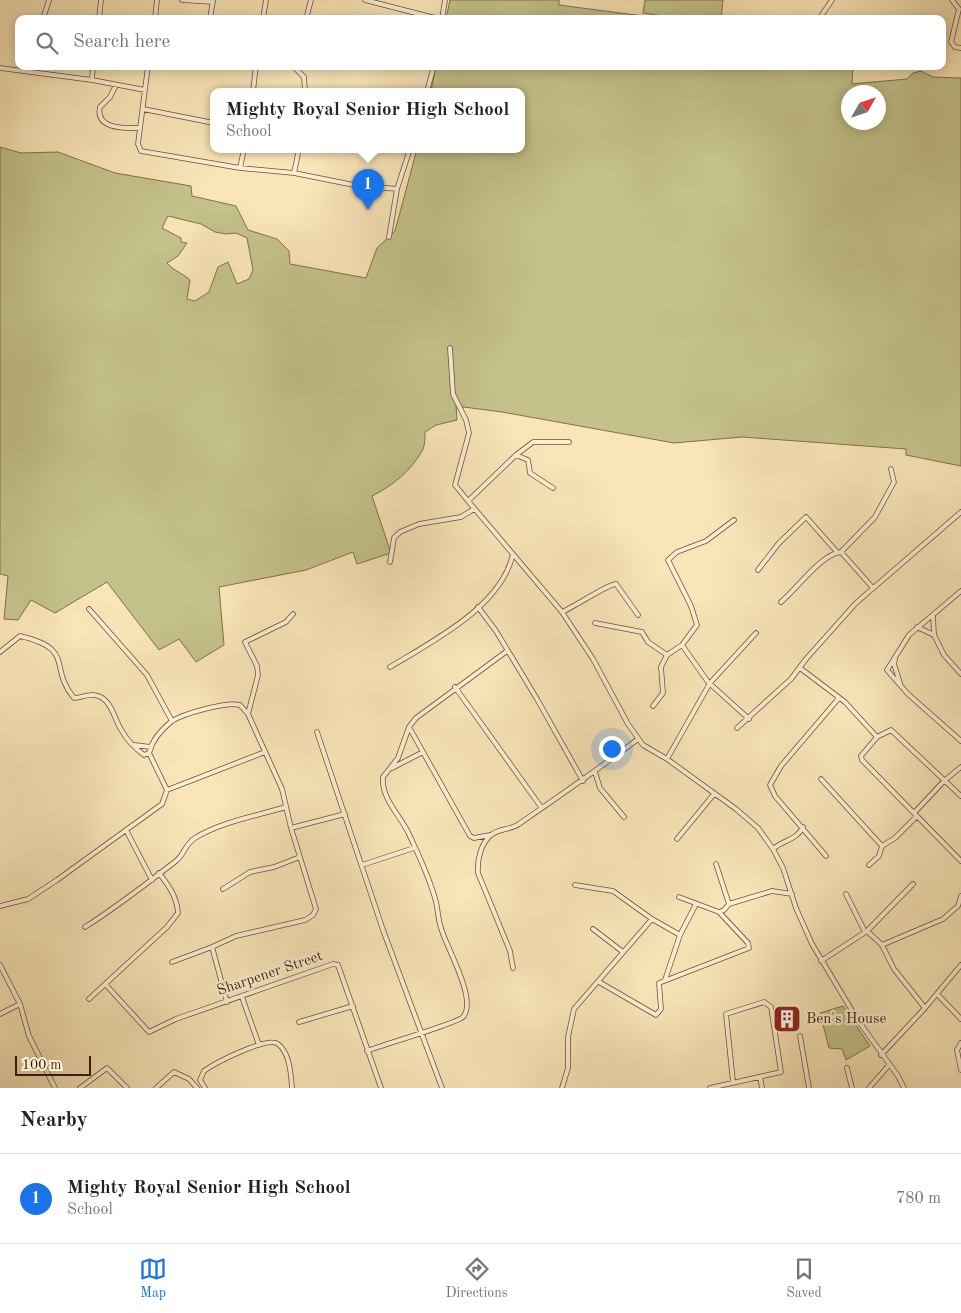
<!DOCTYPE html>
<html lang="en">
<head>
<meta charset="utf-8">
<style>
  body { margin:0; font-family:"Old Standard TT",serif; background:#f2f2f2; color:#222 }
  .compass { position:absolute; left:841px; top:85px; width:45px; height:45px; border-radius:50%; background:#fff; box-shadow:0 2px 12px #0003; rotate:51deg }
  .scale { position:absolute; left:15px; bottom:12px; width:76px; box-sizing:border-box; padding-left:5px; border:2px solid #3c1f0d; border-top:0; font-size:14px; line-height:18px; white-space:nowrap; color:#3c1f0d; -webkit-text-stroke:4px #fbeed1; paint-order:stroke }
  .you { position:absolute; left:611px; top:748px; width:18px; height:18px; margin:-12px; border:4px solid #fff; border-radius:50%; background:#1a73e8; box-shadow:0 0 0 8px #1a73e833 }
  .badge { display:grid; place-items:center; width:32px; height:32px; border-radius:50%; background:#1a73e8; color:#fff; font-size:16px; font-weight:700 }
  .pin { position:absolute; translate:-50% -41px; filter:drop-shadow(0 1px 2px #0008) }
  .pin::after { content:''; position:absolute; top:26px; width:18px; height:15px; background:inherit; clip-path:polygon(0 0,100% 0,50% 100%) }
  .popup { position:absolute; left:210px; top:88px; width:315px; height:65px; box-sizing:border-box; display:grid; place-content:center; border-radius:10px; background:#fff; filter:drop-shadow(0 1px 4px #0005); font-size:16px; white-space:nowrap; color:#767676 }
  .popup b { font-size:19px; color:#222 }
  .popup::after { content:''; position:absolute; left:50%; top:100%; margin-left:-10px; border:10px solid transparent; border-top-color:#fff }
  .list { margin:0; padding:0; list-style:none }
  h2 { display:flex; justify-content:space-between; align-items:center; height:65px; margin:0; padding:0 20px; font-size:21px }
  h2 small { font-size:16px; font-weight:400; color:#767676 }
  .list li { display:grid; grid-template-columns:32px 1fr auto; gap:15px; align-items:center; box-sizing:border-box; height:90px; padding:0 20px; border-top:1px solid #e0e0e0 }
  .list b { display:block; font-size:19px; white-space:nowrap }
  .list p { margin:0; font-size:16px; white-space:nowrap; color:#767676 }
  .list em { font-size:16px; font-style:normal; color:#767676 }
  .icon { flex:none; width:28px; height:28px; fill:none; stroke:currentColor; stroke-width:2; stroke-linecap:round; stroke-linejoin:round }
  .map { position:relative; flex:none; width:961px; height:1088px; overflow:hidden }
  .search { position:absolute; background:#fff; box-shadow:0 2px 12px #0003; left:15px; right:15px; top:15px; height:55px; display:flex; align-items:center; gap:12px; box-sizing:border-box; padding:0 18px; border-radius:10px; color:#767676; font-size:19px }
  .sheet { height:155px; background:#fff }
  nav { display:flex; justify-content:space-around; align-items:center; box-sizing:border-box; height:70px; border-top:1px solid #e0e0e0; background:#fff; font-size:14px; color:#767676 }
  nav a { display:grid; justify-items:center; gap:2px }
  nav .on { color:#1a73e8 }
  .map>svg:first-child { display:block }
</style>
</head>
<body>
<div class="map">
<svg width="961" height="1088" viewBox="0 0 961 1088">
  <rect width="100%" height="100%" fill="#f9e5b8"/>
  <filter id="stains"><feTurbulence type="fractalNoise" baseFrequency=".004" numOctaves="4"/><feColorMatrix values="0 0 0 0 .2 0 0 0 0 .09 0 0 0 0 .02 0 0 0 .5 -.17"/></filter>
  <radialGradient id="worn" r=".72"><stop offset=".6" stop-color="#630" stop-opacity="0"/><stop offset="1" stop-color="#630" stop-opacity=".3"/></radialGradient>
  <path fill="#c4c28a" stroke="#80704c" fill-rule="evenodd" d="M450 0H559V5L666 19H446Z
    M645 0H723L721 19H683L643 13Z
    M436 66H853L852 84 907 79 913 73 921 71 933 77 961 78V466L906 455V449L742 437 674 443 502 412 456 406 457 420 436 425 425 432C425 438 425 446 422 451 411 471 392 486 372 496L391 553 357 564 353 552 306 570 219 587 224 645 196 662 179 639 159 650 107 582 55 613 31 600 18 620 4 619 8 576 0 574V147L21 153 58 152 115 173 191 186 192 196 236 206 248 230 277 239 289 251 290 264 366 278 377 248 395 231 417 149H522V91H431ZM848 92H878V122H848ZM168 216 201 224 215 232 226 234 236 233 247 238 253 270 249 279 237 284 228 262 218 267 209 292 195 301 187 299 190 280C182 273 174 271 167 263L178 256 187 243 181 242V238L162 228Z
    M843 1006 870 1046 846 1060 842 1049 829 1048 820 1013Z"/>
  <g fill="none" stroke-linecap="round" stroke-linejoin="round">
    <defs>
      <path id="street" d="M182 0 213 2
        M365 0 439 19
        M952 0 959 9 951 42 955 47 961 48
        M43 19 49 0
        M99 19 101 0
        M155 19 157 0
        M210 19 213 0
        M263 19 266 0
        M306 19 311 0
        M442 19 445 0
        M819 19 832 0
        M148 66 138 144 141 151 240 168 294 173 354 185 397 189
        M293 66 304 77 305 91
        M0 68 92 80 145 90
        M92 80 93 66
        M116 85 110 97 100 107C95 130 126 128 140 128
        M253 91 256 66
        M427 91 434 66
        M143 109 214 123
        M240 168 244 149
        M294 173 299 149
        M389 237 397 189 410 149
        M450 348 453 394 466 420 469 433 455 485 468 501
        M516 455 533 442H569
        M553 488 530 473 528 460 516 455 468 501 562 612 593 659 628 724 643 745 667 759 736 809 758 828 773 849 783 868 796 908 812 944 857 1019 898 1076 904 1088
        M734 520 706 541 677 552 668 560 691 606 697 625 682 645 708 682 749 719
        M841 552 873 588
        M390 562 394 538 400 532 419 524 461 517 474 509
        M758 570 779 543 806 517 837 552
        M961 591 909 635 887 670 908 694 961 741
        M781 602C797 589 821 554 841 552L875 517 894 482 891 469
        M478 607 496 631 537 699 583 781
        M89 609 147 675 172 721
        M562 612C574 607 608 584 616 584L638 615
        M933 615 934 635
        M595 623 642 632 648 642 667 655 682 645
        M917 627 934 635 944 655 961 674
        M0 652 20 636C76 649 48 667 74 698 81 698 87 694 94 695 112 697 114 720 122 731 127 740 136 749 144 755L149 753
        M895 659 894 664 901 686
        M390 667C433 641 501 607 513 554
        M800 668 845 702 877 737
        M455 687 541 807
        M653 706 663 693 661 667 667 655
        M248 714 258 675 257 666 245 642 286 622 293 614
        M409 727 470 836 474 838 490 835
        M737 728 791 679 806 659 856 603 961 512
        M317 732 383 930 442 1088
        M134 745 151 747
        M667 759 710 683 756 633
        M392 768 423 752
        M595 772 600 788 624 817
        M821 779 882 846
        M167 790 265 752
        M961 796 891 730 877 737 861 756 862 760 961 861
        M914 813 944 781 961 767
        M291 828 345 814
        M126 830 152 880
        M677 839 714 794
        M773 849C783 840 797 840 803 827
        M826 856 775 796 770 785 781 766 839 698
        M716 864 729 904
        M362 865 414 848
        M869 865 879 856 882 846 895 838 917 816
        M575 885 613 891 652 919 680 935
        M223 889 250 872 274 867 300 857
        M846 894 865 932
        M0 906 28 899 57 880 162 804 167 790 149 753C152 741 162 729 172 721 183 714 227 701 240 705L248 714 282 789 291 828 316 909 313 915 305 920 236 936 212 947 227 1002
        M719 912 724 910 729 904 772 891 792 894
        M85 927C117 907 146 884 176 861 184 855 185 844 195 838 221 822 256 816 286 807
        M593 929 623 952
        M867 931 882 945 943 919 958 906 961 896
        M882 945 894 969 925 1008
        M821 961 867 931 913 884
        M172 962 212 947
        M0 965 20 1004 29 1036 55 1088
        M513 968 510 951 478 873C477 860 481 843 491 835 499 828 511 830 519 824 559 796 599 769 638 739
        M665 980 680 935 696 904
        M599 982 656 1015 661 1009 659 983 749 948 748 943 719 912 679 897
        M106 985 149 1032 176 1019 333 964 338 965 381 1088
        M937 994 961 1019
        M242 997 259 1045
        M89 999 167 927 178 913C177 897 169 886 159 873
        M0 1014 20 1004
        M299 1022 353 1006
        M800 1036 809 1088
        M961 1043 957 1050 961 1070
        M367 1051C382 1045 458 1023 463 1017 478 1000 446 947 441 928 438 920 438 910 436 902 430 878 418 854 408 832 399 814 381 798 383 777L398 758 409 727 416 718 507 651
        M881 1055 925 1008 961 965
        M847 1068 852 1088
        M760 1077 762 1088
        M80 1088 107 1068 127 1088
        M156 1088 174 1072 189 1079 197 1088
        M205 1088 200 1080 204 1071C215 1063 267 1036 278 1044 290 1053 291 1075 292 1088
        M562 1088 568 1068V1037L574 1009 652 919
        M710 1088 781 1072 771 1007 764 1002 726 1014 733 1082
        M869 1088 889 1065"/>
    </defs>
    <use href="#street" stroke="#6b5038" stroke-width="5.5"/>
    <use href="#street" stroke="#fbeed1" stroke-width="4"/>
  </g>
  <defs>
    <symbol id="building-square" viewBox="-11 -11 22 22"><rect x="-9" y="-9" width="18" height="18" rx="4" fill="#8f2418" stroke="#fbeed1"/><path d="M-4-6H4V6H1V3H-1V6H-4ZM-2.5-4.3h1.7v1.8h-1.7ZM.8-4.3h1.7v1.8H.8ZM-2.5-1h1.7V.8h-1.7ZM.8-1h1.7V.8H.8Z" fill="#fff"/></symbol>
  </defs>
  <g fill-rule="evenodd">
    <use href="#building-square" x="771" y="1003" width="32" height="32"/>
  </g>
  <g text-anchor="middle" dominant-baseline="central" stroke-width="4.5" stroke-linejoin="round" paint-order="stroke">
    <g font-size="15" fill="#3c1f0d" stroke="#fbeed1">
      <text transform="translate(270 974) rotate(-19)">Sharpener Street</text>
    </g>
    <g font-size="15" fill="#3c1f0d" stroke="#fbeed1" text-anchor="start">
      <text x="806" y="1019">Ben's House</text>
    </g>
  </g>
  <rect width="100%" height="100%" filter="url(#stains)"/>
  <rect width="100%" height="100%" fill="url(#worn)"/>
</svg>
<svg class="compass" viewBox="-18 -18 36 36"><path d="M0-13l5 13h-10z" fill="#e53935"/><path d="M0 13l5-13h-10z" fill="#767676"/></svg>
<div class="scale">100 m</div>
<div class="you"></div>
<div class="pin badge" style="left:368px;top:210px">1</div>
<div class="popup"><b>Mighty Royal Senior High School</b>School</div>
<div class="search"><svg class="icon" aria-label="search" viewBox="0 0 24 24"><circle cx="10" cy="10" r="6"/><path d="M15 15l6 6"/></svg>Search here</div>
</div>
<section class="sheet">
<h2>Nearby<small></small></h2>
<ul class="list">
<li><span class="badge">1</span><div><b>Mighty Royal Senior High School</b><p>School</p></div><em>780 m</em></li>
</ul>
</section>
<nav>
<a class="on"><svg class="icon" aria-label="map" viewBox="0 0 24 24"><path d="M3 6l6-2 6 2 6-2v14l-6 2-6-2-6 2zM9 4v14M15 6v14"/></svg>Map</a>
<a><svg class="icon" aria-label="directions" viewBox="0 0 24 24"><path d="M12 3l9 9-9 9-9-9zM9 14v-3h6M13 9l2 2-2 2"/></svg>Directions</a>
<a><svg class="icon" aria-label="saved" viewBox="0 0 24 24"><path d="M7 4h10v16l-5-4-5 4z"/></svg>Saved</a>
</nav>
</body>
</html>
